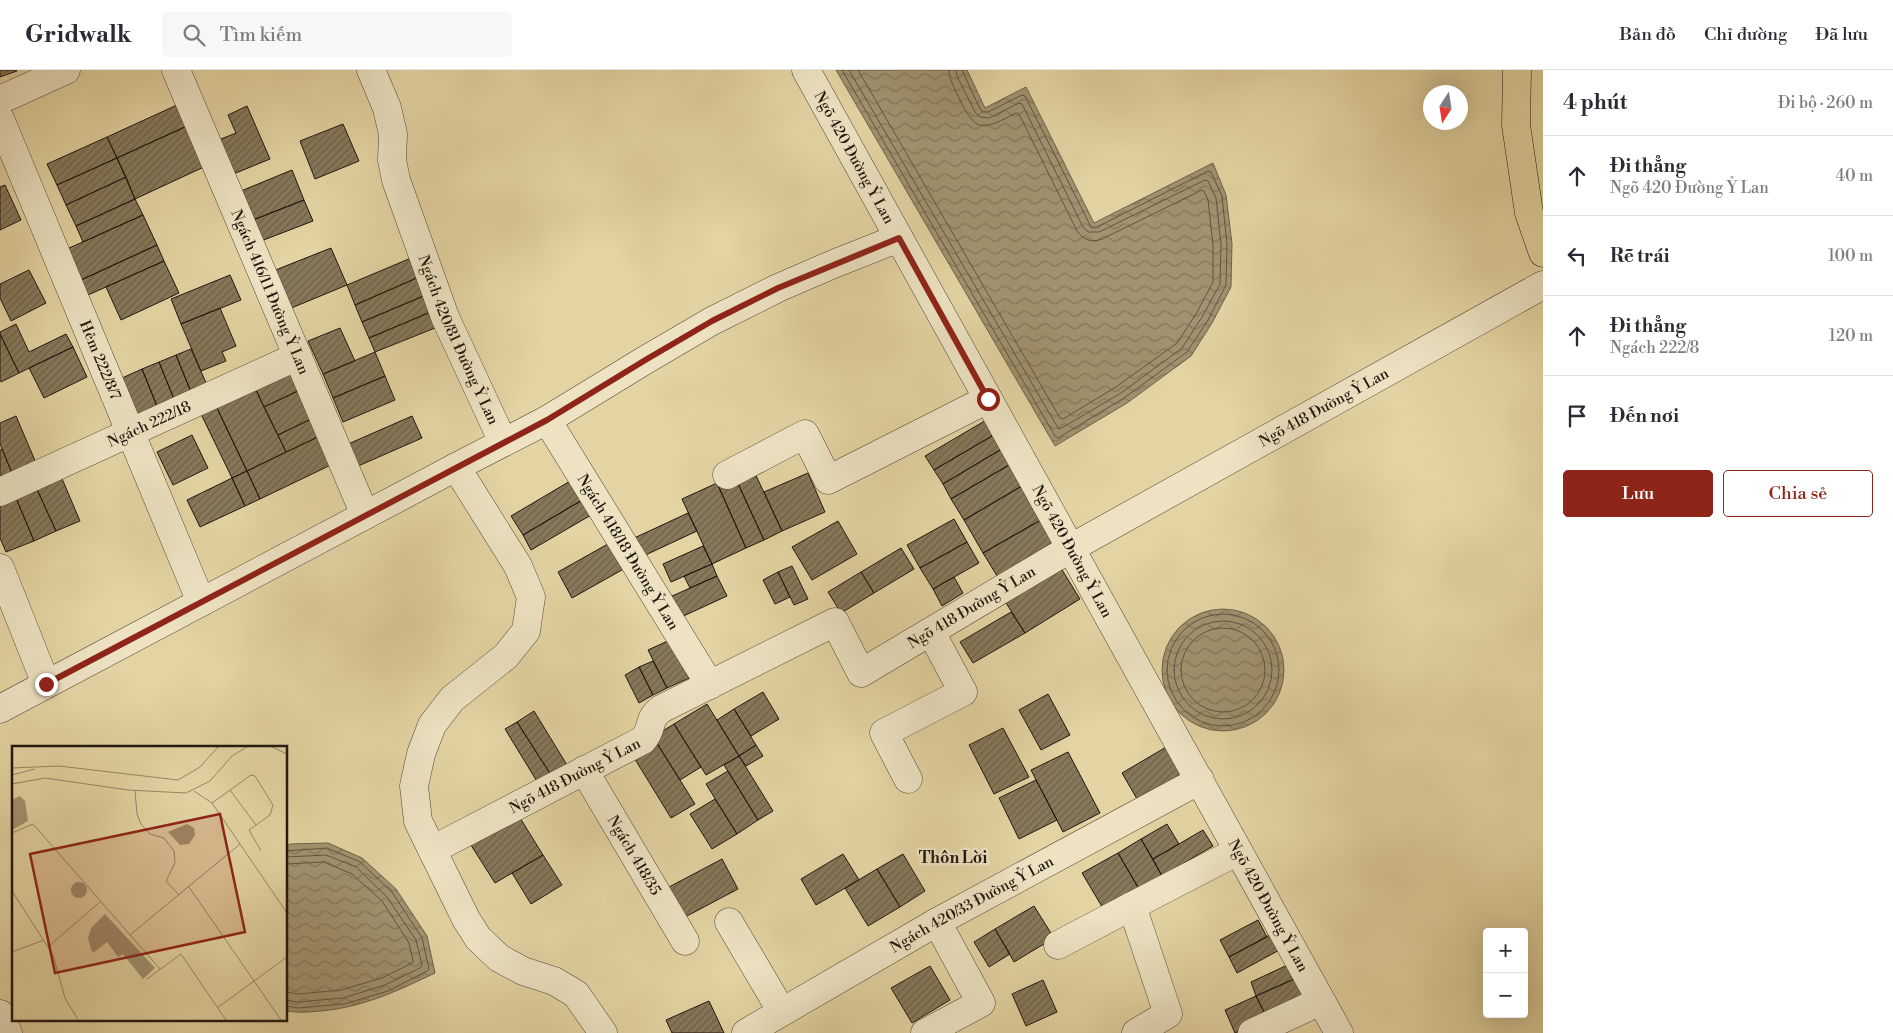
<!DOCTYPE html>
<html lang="vi">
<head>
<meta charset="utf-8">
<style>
  body { margin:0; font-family:"Libre Bodoni",serif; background:#f7f7f7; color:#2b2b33 }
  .controls { position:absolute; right:15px; bottom:15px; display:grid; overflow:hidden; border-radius:5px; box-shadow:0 5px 20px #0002 }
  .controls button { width:45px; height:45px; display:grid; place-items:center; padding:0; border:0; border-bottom:1px solid #e1e1e2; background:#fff; color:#2b2b33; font:25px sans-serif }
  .compass { position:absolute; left:1423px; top:15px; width:45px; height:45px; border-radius:50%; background:#fff; box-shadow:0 5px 20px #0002; rotate:192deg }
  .stop { position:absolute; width:15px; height:15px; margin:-11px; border:4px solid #8f2418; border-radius:50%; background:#fff }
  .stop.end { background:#8f2418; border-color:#fff; box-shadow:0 1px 5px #0008 }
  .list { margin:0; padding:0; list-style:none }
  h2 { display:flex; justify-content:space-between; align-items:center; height:65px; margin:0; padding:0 20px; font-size:21px }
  h2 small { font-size:16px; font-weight:400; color:#7c7c81 }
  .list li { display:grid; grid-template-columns:32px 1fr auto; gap:15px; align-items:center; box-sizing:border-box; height:80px; padding:0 20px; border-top:1px solid #e1e1e2 }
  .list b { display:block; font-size:19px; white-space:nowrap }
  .list p { margin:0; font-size:16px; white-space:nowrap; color:#7c7c81 }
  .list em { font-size:16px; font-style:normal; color:#7c7c81 }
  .actions { display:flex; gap:10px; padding:15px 20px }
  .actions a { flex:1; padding:11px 0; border:1px solid #8f2418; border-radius:5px; text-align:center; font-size:18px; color:#8f2418 }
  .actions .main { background:#8f2418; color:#fff }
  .icon { flex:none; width:28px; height:28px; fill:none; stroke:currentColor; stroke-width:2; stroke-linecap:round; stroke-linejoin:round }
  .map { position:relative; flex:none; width:1543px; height:963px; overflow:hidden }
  header { display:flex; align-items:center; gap:30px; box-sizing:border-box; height:70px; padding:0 25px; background:#fff; border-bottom:1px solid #e1e1e2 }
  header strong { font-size:24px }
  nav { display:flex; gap:28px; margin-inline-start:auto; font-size:18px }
  .search { width:350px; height:45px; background:#f7f7f7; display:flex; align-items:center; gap:12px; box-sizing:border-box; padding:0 18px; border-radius:5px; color:#7c7c81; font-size:19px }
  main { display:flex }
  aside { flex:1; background:#fff }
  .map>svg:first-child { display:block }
</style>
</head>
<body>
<header>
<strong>Gridwalk</strong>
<div class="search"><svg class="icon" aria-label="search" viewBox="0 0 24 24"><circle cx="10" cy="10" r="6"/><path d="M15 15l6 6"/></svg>Tìm kiếm</div>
<nav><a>Bản đồ</a><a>Chỉ đường</a><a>Đã lưu</a></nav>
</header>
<main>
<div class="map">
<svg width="1543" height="963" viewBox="0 0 1543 963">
  <defs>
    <pattern id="water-waves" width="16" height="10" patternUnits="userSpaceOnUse" patternTransform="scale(1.25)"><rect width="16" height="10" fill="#a19370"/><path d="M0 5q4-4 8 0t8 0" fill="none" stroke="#83775a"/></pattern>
    <pattern id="building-hatch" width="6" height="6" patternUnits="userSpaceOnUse" patternTransform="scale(1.25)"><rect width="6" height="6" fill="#86795b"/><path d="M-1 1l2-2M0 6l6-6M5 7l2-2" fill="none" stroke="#6d624a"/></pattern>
  </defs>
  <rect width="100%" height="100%" fill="#e4d4a3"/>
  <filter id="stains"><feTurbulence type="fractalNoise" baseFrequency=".004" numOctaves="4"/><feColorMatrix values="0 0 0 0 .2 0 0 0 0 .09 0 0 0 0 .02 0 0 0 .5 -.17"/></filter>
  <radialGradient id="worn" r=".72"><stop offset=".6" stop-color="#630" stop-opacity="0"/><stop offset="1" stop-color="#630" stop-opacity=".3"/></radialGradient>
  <path fill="url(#water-waves)" stroke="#6d6149" d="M836 0H967L985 38 1026 17 1094 153 1213 93 1226 125 1232 174 1231 217 1212 253 1191 286 1127 333 1055 376Z
    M1162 600a61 61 0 1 1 122 0a61 61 0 1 1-122 0Z
    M328 773 362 788 396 819 427 866 435 903C397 921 364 937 321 941 309 942 298 943 286 941V777L290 774Z"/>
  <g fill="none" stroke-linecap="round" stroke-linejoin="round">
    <path stroke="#60543f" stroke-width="1" d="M842 0 1055 366 1058 368 1124 328 1187 282 1208 250 1226 215 1227 174 1222 126 1211 102 1208 101 1097 157H1091L1025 26 1022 25 988 42H983L980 39 962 0
      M849 0 1058 358 1060 359 1121 323 1182 278 1202 247 1220 214 1221 174 1216 128 1208 111 1205 110 1099 162H1088L1083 157 1022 34 1019 33 989 48 980 47 975 42 957 6 956 0
      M858 0 1060 348 1063 349 1116 317 1177 273 1196 244 1213 212V175L1208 130 1204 121 1202 120 1102 169C1092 173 1083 170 1077 161L1019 44 1016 43C984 59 977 65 960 30 956 20 949 11 949 0
      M1167 600a56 56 0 1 1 112 0a56 56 0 1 1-112 0Z
      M1174 600a49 49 0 1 1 98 0a49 49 0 1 1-98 0Z
      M1181 600a42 42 0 1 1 84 0a42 42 0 1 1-84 0Z
      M286 781 327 778 360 792 392 822 422 868 429 899 427 901 388 921 344 934 298 938 286 936
      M286 787 326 785 356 797 387 827 416 870 422 895 420 898 385 915 343 928 298 932 286 930
      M286 794 324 792 352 804 382 831 409 873 413 891 412 893 382 908 341 920 299 924 286 922"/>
  </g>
  <path fill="url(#building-hatch)" stroke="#20160e" d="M0 0H16L17 1 0 7Z
    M177 35 187 56 117 88 107 67Z
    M247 36 270 89 231 105 216 71 236 63 228 45Z
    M343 54 359 91 315 109 300 71Z
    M187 56 206 96 135 129 117 88Z
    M107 67 117 88 57 115 47 94Z
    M117 88 126 107 66 135 57 115Z
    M292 100 304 130 253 150 241 121Z
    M126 107 135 129 76 156 66 135Z
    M5 115 21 150 0 160V117Z
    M135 129 143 145 83 172 76 156Z
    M304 130 313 151 261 171 253 150Z
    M143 145 157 175 81 210 67 179Z
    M157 175 164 191 88 225 81 210Z
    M331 178 347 215 289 239 273 201Z
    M411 188 419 207 355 235 347 215Z
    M164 191 179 223 121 250 106 217Z
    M29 200 46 233 11 251 0 228V214Z
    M230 205 241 230 181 254 171 229Z
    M419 207 426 225 362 252 355 235Z
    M426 225 433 241 369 268 362 252Z
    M220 238 236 276 222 282 226 291 201 301 181 254Z
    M433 241 440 256 375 282 369 268Z
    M16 254 29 282 66 264 73 277 19 303 0 264V262Z
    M340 258 355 291 323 304 308 271Z
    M0 264 19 303 1 312 0 310Z
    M73 277 87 307 44 328 29 298Z
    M191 279 207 315 191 322 176 285Z
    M375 282 385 306 333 328 323 304Z
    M176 285 191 322 174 329 159 292Z
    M159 292 174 329 157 336 142 299Z
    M142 299 157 336 135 345 120 309Z
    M291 301 300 320 264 337 255 318Z
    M385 306 395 330 343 352 333 328Z
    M255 318 286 382 247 401 216 336Z
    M300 320 313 348 278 365 264 337Z
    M216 336 247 401 232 408 201 344Z
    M16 346 36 393 12 403 0 374V353Z
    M412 346 422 368 349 400 339 378Z
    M313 348 322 365 286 382 278 365Z
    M988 349 997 363 934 400 925 386Z
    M997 363 1005 377 943 414 934 400Z
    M192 365 208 398 173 415 157 382Z
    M322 365 335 393 260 429 247 401Z
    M1005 377 1014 392 951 429 943 414Z
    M2 379 12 403 0 409V380Z
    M1014 392 1027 413 964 450 951 429Z
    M752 397 782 461 764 470 734 405Z
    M247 401 260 429 245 436 232 408Z
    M808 403 825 442 782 461 764 422Z
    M60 404 80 451 56 461 35 415Z
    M734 405 764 470 746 478 717 413Z
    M577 407 589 426 523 465 511 446Z
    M232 408 245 436 200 457 187 430Z
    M717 413 746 478 712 494 682 429Z
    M1027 413 1046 447 983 483 964 450Z
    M35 415 56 461 34 471 14 423Z
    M14 423 34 471 6 482 0 468V429Z
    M589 426 598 441 531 480 523 465Z
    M688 443 697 461 639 488 630 470Z
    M1046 447 1062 473 999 509 983 483Z
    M954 449 967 472 920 498 907 475Z
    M838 451 857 484 812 510 792 477Z
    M615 470 629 496 572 528 558 502Z
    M967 472 979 493 933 519 920 498Z
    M703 476 712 494 671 512 663 494Z
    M901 478 914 499 874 523 861 502Z
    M712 494 717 506 690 518 684 506Z
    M1059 495 1080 529 1025 563 1003 528Z
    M792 496 808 529 794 535 778 502Z
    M778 502 790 527 775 534 763 510Z
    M861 502 874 523 841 543 828 522Z
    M717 506 727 526 679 548 670 527Z
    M954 507 963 523 942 536 933 519Z
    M1011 542 1025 563 973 593 960 572Z
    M670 570 689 608 667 618 648 580Z
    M653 591 667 618 653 625 639 597Z
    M639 597 653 625 639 633 625 605Z
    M763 622 779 649 751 666 734 639Z
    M1048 624 1070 665 1041 680 1019 640Z
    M707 634 739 686 706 705 674 654Z
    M734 639 756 675 739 686 717 650Z
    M534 641 567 695 551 705 517 652Z
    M517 652 551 705 538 713 505 659Z
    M674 654 701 697 680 710 653 667Z
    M1003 658 1029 707 994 724 969 675Z
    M653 667 695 734 671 748 630 681Z
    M756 675 763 686 746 696 739 686Z
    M1168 676 1186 708 1140 734 1122 703Z
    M1068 682 1100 743 1063 762 1031 700Z
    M739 686 773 741 758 750 724 695Z
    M728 701 758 750 737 764 706 714Z
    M1036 710 1057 750 1019 769 999 728Z
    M715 729 737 764 712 779 690 744Z
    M517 743 543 785 495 813 469 772Z
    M1167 754 1179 774 1153 789 1141 769Z
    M1203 760 1213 776 1162 806 1153 789Z
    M1141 769 1162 806 1139 819 1118 783Z
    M1118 783 1139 819 1104 840 1082 803Z
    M843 784 859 810 816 835 801 809Z
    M903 784 925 821 900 837 877 799Z
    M543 785 562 815 531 834 512 803Z
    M722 789 738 819 685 847 669 817Z
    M877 799 900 837 868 856 845 818Z
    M1034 836 1054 868 1014 892 995 859Z
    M1258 850 1267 867 1229 887 1220 870Z
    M995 859 1010 884 989 897 974 872Z
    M1277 861 1285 877 1237 903 1229 887Z
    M1294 892 1301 906 1256 926 1251 912Z
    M930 896 950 930 912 953 891 918Z
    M1301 906 1311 928 1267 948 1256 926Z
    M1043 910 1057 942 1026 956 1012 924Z
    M1256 926 1267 948 1235 963 1225 940Z
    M709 931 724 963H672L666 950Z"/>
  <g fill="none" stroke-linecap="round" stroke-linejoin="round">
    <defs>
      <g id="minor">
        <path id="s1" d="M176 0 365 445"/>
        <path id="s2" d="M371 0 387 38 393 64 392 90 396 110 445 247 503 372"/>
        <path id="s3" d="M806 0 1339 963"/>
        <path d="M0 30 66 0"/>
        <path id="s4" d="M0 49 201 532"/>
        <path id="s5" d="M547 350 710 615"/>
        <path d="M456 397 518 496 531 527 526 561 506 586 452 629 432 655 421 684 414 716 418 751 466 849 478 868 499 888 523 901 554 911 576 924 603 963"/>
        <path d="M727 405 805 364 828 410 988 329"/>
        <path id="s6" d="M0 422 298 286"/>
        <path d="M0 498 46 614"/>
        <path d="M0 639 456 397 547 350 647 289 712 251 778 218 836 193 899 168"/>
        <path id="s7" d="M584 700 685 871"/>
        <path d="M908 709 884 663 963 622 931 562"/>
        <path id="s8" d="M432 780 643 670C654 658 646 651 661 639L835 552 861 603 1071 478 1543 215"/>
        <path d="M729 852 782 942"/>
        <path d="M1058 875 1132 836"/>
        <path d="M0 944 8 963"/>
        <path id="s9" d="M746 963 937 852 1200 710"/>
        <path d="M925 963 981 933 937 852"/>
        <path d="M1136 963 1168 944 1132 836 1238 781"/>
        <path d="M1252 963 1321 931"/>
      </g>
      <path id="major" d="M1517 0 1516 55 1529 143 1543 183"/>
    </defs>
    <use href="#minor" stroke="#514633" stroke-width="29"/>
    <use href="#major" stroke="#20160e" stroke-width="29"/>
    <use href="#minor" stroke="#ede3c3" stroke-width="28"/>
    <use href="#major" stroke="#e4d4a3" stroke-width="28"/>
  </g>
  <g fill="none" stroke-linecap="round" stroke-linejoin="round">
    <path stroke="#8f2418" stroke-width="6" d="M46 614 547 350 647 289 712 251 778 218 899 168 988 329"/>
  </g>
  <g text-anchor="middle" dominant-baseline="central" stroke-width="5" stroke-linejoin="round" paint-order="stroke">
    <g font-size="15" fill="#20160e" stroke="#ede3c3">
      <text stroke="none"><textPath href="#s3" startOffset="100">Ngõ 420 Đường Ỷ Lan</textPath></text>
      <text stroke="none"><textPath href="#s1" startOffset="241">Ngách 416/11 Đường Ỷ Lan</textPath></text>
      <text stroke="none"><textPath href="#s2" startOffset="286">Ngách 420/81 Đường Ỷ Lan</textPath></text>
      <text stroke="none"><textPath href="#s4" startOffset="261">Hẻm 222/8/7</textPath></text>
      <text stroke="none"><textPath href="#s8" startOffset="1060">Ngõ 418 Đường Ỷ Lan</textPath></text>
      <text stroke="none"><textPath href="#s6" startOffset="164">Ngách 222/18</textPath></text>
      <text stroke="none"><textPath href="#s3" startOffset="550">Ngõ 420 Đường Ỷ Lan</textPath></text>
      <text stroke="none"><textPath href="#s5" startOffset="155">Ngách 418/18 Đường Ỷ Lan</textPath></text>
      <text stroke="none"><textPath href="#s8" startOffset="655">Ngõ 418 Đường Ỷ Lan</textPath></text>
      <text stroke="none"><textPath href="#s8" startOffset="161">Ngõ 418 Đường Ỷ Lan</textPath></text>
      <text stroke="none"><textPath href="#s7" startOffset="99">Ngách 418/35</textPath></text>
      <text stroke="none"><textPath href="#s9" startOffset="260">Ngách 420/33 Đường Ỷ Lan</textPath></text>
      <text stroke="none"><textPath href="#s3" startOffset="955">Ngõ 420 Đường Ỷ Lan</textPath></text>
    </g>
    <g font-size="16" font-weight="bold" fill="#20160e" stroke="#ede3c3">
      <text x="953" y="788">Thôn Lời</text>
    </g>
  </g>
  <g transform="translate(12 676)">
    <rect width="275" height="275" fill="#e4d4a3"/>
    <path d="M8 50 13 55 16 75 0 84V54ZM175 78 182 82 183 89 177 98 168 99 156 86ZM59 144a8 8 0 1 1 16 0a8 8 0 1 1-16 0ZM93 168 143 222 131 233 111 208 106 211 95 196 81 207 79 203 76 192 79 182Z" fill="#a19370"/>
    <path fill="none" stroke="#968867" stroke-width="1" d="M260 1 275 8M0 22 47 20 166 34 188 21 206 1M0 29 23 23M0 38 33 32 116 44 174 47 198 35 220 10 235 1M218 44 244 79M123 45 125 68 129 78 138 88 152 92 162 105 163 117 154 135 167 149M182 45 200 57 275 167M200 57 239 29 243 30 261 59 258 69 237 84 249 105M0 87 21 78 148 223M177 141 269 274M0 145 41 209 53 252 66 274M118 189 228 98M36 201 89 155M0 206 32 194M135 233 169 208 214 274M205 262 275 211"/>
    <path fill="#8f2418" fill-opacity="0.15" stroke="#8f2418" stroke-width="2.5" d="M208 68 233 186 43 227 18 108Z"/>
    <rect width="275" height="275" fill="none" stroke="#20160e" stroke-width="2.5"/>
  </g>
  <rect width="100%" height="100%" filter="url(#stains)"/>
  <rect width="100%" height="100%" fill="url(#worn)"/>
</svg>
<div class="controls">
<button>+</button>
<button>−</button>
</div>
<svg class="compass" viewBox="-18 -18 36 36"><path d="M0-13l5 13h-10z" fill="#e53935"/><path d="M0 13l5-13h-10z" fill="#7c7c81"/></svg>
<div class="stop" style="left:988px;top:329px"></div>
<div class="stop end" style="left:46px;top:614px"></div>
</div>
<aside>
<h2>4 phút<small>Đi bộ · 260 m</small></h2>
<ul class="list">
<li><svg class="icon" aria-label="ahead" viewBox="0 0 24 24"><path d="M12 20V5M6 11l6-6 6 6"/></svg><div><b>Đi thẳng</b><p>Ngõ 420 Đường Ỷ Lan</p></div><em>40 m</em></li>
<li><svg class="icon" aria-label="left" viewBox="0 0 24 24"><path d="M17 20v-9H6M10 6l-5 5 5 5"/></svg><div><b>Rẽ trái</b></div><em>100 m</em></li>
<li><svg class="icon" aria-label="ahead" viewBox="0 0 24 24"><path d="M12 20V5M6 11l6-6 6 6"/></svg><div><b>Đi thẳng</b><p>Ngách 222/8</p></div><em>120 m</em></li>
<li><svg class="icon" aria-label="arrive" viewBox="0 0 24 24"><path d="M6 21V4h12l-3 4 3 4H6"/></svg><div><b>Đến nơi</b></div></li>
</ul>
<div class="actions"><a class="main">Lưu</a><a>Chia sẻ</a></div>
</aside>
</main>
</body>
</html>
